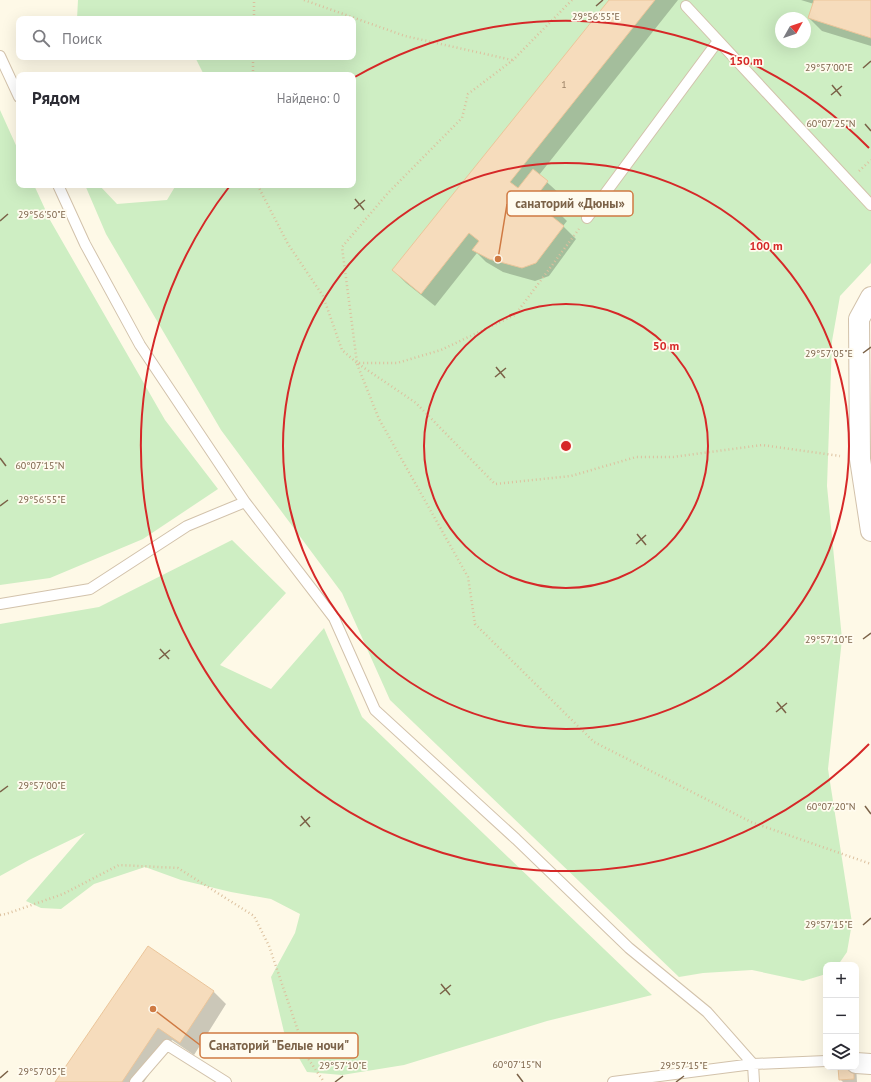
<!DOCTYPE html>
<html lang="ru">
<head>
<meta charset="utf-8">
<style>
  body { margin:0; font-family:"PT Sans",sans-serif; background:#f2f2f3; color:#2b2b33 }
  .controls { position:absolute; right:12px; bottom:12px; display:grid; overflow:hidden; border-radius:8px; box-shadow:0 4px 16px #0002 }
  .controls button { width:36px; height:36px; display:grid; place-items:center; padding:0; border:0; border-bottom:1px solid #e1e1e2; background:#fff; color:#2b2b33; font:20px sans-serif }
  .compass { position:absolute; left:775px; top:12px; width:36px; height:36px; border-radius:50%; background:#fff; box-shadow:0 4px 16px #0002; rotate:50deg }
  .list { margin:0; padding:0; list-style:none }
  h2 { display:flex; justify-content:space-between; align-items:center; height:52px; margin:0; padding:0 16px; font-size:17px }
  h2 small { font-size:13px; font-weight:400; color:#7c7c81 }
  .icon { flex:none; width:22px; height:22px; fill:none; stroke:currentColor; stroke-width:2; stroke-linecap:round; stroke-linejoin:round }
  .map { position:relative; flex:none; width:871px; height:1082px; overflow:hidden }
  .search { position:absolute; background:#fff; box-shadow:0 4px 16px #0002; left:16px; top:16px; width:340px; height:44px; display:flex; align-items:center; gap:10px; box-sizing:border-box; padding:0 14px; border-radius:8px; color:#7c7c81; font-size:15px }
  .panel { position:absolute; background:#fff; box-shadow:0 4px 16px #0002; left:16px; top:72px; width:340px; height:116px; border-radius:8px }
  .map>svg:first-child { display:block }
</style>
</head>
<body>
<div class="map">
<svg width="871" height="1082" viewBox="0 0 871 1082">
  <rect width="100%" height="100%" fill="#fef9e7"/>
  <path fill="#ceeec3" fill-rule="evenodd" d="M78 0H871V263L840 296 832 341 827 486 842 639 828 769 852 923 847 952 838 965H826V974L803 981 752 970 703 973 679 977 390 700 342 593 221 430 106 234 85 185H99L117 204 167 200 176 185H353V75H204L195 57H353V19H77ZM781 18H805V42H781Z
    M0 110 19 152V185H34L50 220 165 420 218 489 143 539 50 578 0 585Z
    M232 540 286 593 220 665 271 689 324 628 362 717 652 995 547 1021 404 1065 342 1075 307 1072 284 1032 271 977 295 933 300 914 271 899 231 892 181 880 145 867 94 884 61 909 41 908 26 901 85 833 29 860 0 876V624L99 607Z"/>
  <path fill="#0003" d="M610 0H678L539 175 561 195 552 206 567 221 563 226 576 239 549 276 535 281 503 272 486 262 477 253 435 306 406 283 393 270Z
    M801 0H871V46L822 31 809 18 814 4Z
    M213 991 226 1004 194 1055 172 1040 144 1082H57Z
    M839 1067H856L857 1082H843L840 1079Z"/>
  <path fill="#f6dcbc" stroke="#ebc59a" d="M609 0H655L510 182 518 188 533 169 548 181 538 194 555 207 549 214 564 226 536 263 522 268 489 259 472 250 479 241 469 233 421 294 392 270Z
    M814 0H871V38L808 18Z
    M148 946 214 991 180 1043 158 1028 122 1082H55Z
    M838 1067H854V1079L839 1080Z"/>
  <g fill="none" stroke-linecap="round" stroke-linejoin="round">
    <defs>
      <path id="lane" d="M686 6 871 205
        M0 56 19 97
        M58 185 85 244 140 345 245 502 334 618 375 710 516 839 629 948 707 1012 753 1064 754 1082
        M587 218 718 41
        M0 604 90 589 187 526 245 502
        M135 1082 167 1045 226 1082
        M613 1082 753 1064 826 1061"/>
      <path id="street" d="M871 297 859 319 860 459 871 531
        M856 1063 871 1064"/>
    </defs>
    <use href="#lane" stroke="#d2c2ab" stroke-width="12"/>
    <use href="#street" stroke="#d2c2ab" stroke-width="22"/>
    <path stroke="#dcc09e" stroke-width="2.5" stroke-dasharray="1 3" stroke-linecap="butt" d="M304 0 405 36 512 60
      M572 0 513 60 468 94 462 118 388 193 342 247 357 363 416 403 495 484 571 476 636 457H673L762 445 840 456
      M254 19V0
      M253 75V57
      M859 171 871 160
      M259 185V188L288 244 323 296 342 350 357 363H397L441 350 515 315 579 229
      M357 364 379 419 468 577 475 624 594 742 751 822 871 864
      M0 915 6 914 63 894 119 865 178 868 254 916 269 946 307 1057 324 1082"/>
    <use href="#lane" stroke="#fff" stroke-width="10"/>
    <use href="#street" stroke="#fff" stroke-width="20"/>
  </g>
  <path fill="none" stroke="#7b6248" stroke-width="1.5" d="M596 6 603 0M863 68 871 61M832 85 841 96M831 95 842 86M865 124 871 131M355 199 364 210M354 209 365 200M0 221 8 214M863 353 871 347M496 367 505 378M495 377 506 368M0 458 6 466M0 506 8 500M637 534 646 545M636 544 646 535M863 639 871 633M160 649 169 659M159 659 170 650M777 702 786 713M776 712 787 703M0 792 8 786M865 806 871 814M301 816 310 827M300 826 310 817M863 925 871 918M441 984 450 995M440 994 451 985M517 1074 523 1082M0 1078 8 1071M335 1082 343 1076M676 1082 684 1076"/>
  <g fill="none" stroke="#d62828" stroke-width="2">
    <circle cx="566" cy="446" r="142"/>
    <circle cx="566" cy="446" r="283"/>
    <path d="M869 744A425 425 0 0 1 229 187M353 78A425 425 0 0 1 869 148"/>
  </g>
  <g text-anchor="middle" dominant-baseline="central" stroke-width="3.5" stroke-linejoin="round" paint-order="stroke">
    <g font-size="10" fill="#9a8065">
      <text x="564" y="84">1</text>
    </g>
  </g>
  <g font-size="10" text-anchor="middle" fill="#7b6248" stroke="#fffbef" stroke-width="3.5" stroke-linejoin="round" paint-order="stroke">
    <text x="596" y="20">29°56'55"E</text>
    <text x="829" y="71">29°57'00"E</text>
    <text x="831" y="127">60°07'25"N</text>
    <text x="42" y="218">29°56'50"E</text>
    <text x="829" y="357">29°57'05"E</text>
    <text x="40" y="469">60°07'15"N</text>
    <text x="42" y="503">29°56'55"E</text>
    <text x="829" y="643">29°57'10"E</text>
    <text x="42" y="789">29°57'00"E</text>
    <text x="831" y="810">60°07'20"N</text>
    <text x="829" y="928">29°57'15"E</text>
    <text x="517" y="1068">60°07'15"N</text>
    <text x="343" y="1069">29°57'10"E</text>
    <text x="684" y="1069">29°57'15"E</text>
    <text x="42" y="1075">29°57'05"E</text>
  </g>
  <circle cx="566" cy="446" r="6" fill="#d62828" stroke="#fffbef" stroke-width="2"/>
  <g font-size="12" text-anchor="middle" font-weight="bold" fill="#d62828" stroke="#fffbef" stroke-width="3.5" stroke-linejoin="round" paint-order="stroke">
    <text x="746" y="65">150 m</text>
    <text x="766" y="250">100 m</text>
    <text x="666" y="350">50 m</text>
  </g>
  <path fill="none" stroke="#cf7a43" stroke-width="1.5" d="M498 259L507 204M153 1009L200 1045"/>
  <g fill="#cf7a43" stroke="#fffbef" stroke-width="1.5">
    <circle cx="498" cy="259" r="4"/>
    <circle cx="153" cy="1009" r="4"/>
  </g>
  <g fill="#fffbef" stroke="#cf7a43" stroke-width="1.5">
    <rect x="507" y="191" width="126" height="25" rx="4"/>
    <rect x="200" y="1033" width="158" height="25" rx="4"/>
  </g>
  <g font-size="13" text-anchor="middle" font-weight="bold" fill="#7b6248">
    <text x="570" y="208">санаторий «Дюны»</text>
    <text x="279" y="1050">Санаторий "Белые ночи"</text>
  </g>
</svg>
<div class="controls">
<button>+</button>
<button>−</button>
<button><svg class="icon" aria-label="layers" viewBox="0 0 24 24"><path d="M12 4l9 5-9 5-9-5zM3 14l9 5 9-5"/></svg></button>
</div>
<svg class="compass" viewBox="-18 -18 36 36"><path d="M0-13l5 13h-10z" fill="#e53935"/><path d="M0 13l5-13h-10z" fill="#7c7c81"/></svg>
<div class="search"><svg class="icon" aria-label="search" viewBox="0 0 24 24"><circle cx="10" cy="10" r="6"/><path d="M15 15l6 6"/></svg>Поиск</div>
<section class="panel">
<h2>Рядом<small>Найдено: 0</small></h2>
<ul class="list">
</ul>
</section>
</div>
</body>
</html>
